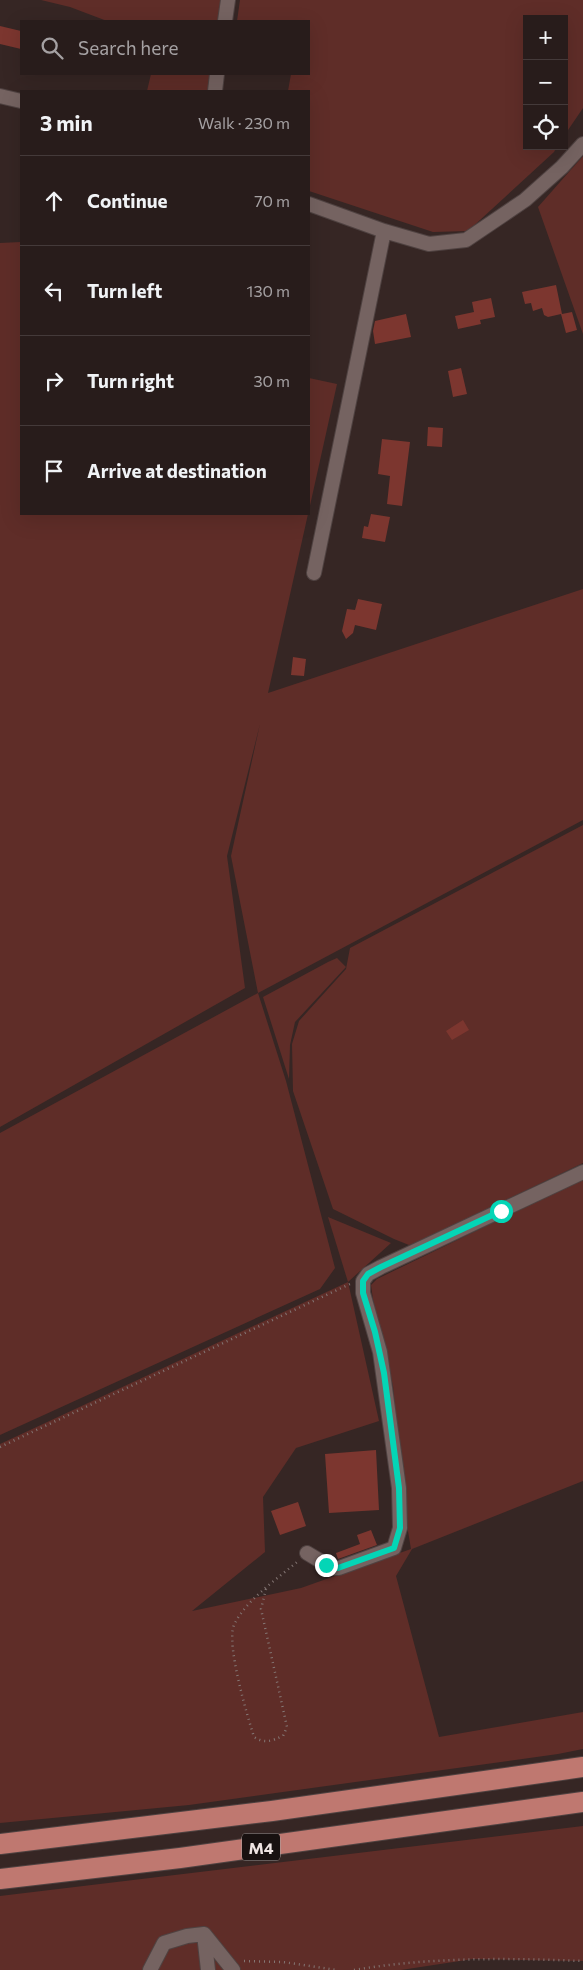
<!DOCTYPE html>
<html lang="en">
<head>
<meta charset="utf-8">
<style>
  body { margin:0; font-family:Commissioner,sans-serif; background:#342928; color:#f1f3f6 }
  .controls { position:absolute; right:15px; top:15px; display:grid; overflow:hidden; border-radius:0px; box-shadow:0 5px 20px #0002 }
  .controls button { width:45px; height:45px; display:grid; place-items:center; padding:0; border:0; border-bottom:1px solid #443a3a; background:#281c1b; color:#f1f3f6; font:25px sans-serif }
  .stop { position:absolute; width:15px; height:15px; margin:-11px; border:4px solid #04d5b6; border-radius:50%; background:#fff }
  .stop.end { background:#04d5b6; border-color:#fff; box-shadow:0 1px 5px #0008 }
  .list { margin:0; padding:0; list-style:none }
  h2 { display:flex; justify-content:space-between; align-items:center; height:65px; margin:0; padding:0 20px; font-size:21px }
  h2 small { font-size:16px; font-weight:400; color:#a5a1a3 }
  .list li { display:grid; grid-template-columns:32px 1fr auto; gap:15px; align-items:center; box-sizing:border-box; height:90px; padding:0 20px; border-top:1px solid #443a3a }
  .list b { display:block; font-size:19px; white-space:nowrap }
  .list em { font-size:16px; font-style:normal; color:#a5a1a3 }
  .icon { flex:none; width:28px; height:28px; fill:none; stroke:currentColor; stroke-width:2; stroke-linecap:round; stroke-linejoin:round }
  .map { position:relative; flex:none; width:583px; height:1970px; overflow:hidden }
  .search { position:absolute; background:#281c1b; box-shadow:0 5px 20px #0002; left:20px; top:20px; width:290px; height:55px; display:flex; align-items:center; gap:12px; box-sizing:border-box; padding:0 18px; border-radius:0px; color:#a5a1a3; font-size:19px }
  .panel { position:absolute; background:#281c1b; box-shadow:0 5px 20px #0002; left:20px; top:90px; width:290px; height:425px; border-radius:0px }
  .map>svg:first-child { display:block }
</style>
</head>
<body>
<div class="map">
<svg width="583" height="1970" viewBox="0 0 583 1970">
  <rect width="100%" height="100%" fill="#362624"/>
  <path fill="#5f2d28" d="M41 0H223L219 21H107L70 7Z
    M240 0H583V108L564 136V19H527V146H557L554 152 468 231 433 232 309 191V91H288L291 74H309V21H237Z
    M151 74H211L208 91H147Z
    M583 156V334L538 207Z
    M21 242V514H308L268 693 583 589V820L258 993 286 1081 335 1268 320 1289 0 1435V1133L258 993 231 856 260 724 227 856 245 988 0 1127V243Z
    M309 378 337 384 309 510Z
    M583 825V1163L416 1243 409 1245 394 1239 333 1209 293 1091 292 1044 299 1021 346 969 350 948Z
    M337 958 346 967 295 1022 290 1045 289 1079 263 997 328 962Z
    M583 1179V1481L412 1549 396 1576 439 1737 583 1712V1749L558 1754 189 1805 0 1823V1444L348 1282 328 1217 391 1243 348 1282 379 1421 296 1448 263 1497 265 1552 192 1611 301 1588 411 1549 405 1513 393 1386 373 1299 371 1285 377 1279Z
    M583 1826V1961L473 1959 401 1970H0V1896Z"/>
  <path fill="#7c362f" d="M0 26 21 31V49L0 44Z
    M556 285 562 314 572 312 577 330 566 333 561 314 548 317 544 315 542 308 533 311 531 303 525 304 522 292Z
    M491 298 495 317 480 320 481 324 458 329 455 316 474 312 472 302Z
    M406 314 411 337 375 344 373 331 375 321Z
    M461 368 467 394 453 397 448 371Z
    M428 427 443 428 442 447 427 446Z
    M382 439 410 442 402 506 387 504 390 476 378 474Z
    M371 514 390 517 385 542 362 538 364 526 368 527Z
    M358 599 382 604 376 630 355 625 353 633 346 639 342 631 347 609 355 610Z
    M293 657 306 659 304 676 291 675Z
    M463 1020 469 1030 452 1040 446 1031Z
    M376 1450 379 1510 329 1513 325 1454Z
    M298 1502 306 1526 280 1535 271 1511Z
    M371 1530 377 1545 338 1559 336 1553 360 1544 357 1535Z"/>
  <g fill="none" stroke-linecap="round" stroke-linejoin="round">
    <defs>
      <path id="minor" d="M225 21 228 0
        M215 91 217 74
        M0 96 21 101
        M309 204 384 231 429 244 466 240 525 200 562 167 583 144
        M314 573 384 231
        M307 1553 332 1568H339L394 1548 400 1528 399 1488 380 1352 363 1293V1281L368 1274 381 1267 583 1172
        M204 1934 233 1970
        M204 1934 208 1970
        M150 1970 164 1943 187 1936 204 1934"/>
      <path id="highway" d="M0 1844 272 1811 583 1767
        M0 1879 180 1858 583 1802"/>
    </defs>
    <use href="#minor" stroke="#4f4241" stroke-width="16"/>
    <use href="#highway" stroke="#4f4241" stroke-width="22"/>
    <path stroke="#847674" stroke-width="2.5" stroke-dasharray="1 4" stroke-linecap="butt" d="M0 1447 350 1284
      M266 1589 261 1609 287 1727 283 1736C271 1741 265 1744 254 1737 247 1715 226 1644 234 1625 245 1601 277 1579 297 1562
      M244 1961 283 1962 337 1970
      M354 1970C430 1957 506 1958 583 1961"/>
    <use href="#minor" stroke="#756361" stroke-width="14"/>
    <use href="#highway" stroke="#bf7870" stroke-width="20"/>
  </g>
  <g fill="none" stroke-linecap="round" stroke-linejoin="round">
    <path stroke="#04d5b6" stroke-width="6" d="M326 1565 332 1568H338L394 1548 400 1528 399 1488 384 1373 375 1332 363 1293V1281L368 1274 381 1267 501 1211"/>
  </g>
  <g text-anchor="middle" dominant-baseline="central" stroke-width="5" stroke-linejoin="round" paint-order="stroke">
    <rect fill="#181110" stroke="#aea5a3" stroke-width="1" x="242" y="1833.5" width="38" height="27" rx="4"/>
    <g font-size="16" font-weight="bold" fill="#eee4e2">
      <text x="261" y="1847">M4</text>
    </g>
  </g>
</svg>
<div class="controls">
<button>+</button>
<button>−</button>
<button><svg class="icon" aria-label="locate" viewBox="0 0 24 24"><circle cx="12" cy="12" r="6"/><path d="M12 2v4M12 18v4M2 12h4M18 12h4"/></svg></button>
</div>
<div class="stop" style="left:501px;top:1211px"></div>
<div class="stop end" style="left:326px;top:1565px"></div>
<div class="search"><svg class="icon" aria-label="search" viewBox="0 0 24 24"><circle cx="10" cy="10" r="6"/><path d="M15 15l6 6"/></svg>Search here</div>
<section class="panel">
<h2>3 min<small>Walk · 230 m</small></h2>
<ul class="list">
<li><svg class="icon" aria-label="ahead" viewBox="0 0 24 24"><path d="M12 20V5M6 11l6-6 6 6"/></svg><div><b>Continue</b></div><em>70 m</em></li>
<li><svg class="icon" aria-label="left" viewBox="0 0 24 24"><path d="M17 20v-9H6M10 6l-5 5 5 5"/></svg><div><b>Turn left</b></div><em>130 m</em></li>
<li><svg class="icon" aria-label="right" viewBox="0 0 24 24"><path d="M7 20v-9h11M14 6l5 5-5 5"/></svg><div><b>Turn right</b></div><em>30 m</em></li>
<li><svg class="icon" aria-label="arrive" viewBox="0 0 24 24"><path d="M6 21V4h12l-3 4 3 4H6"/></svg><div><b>Arrive at destination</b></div></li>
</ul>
</section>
</div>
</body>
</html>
